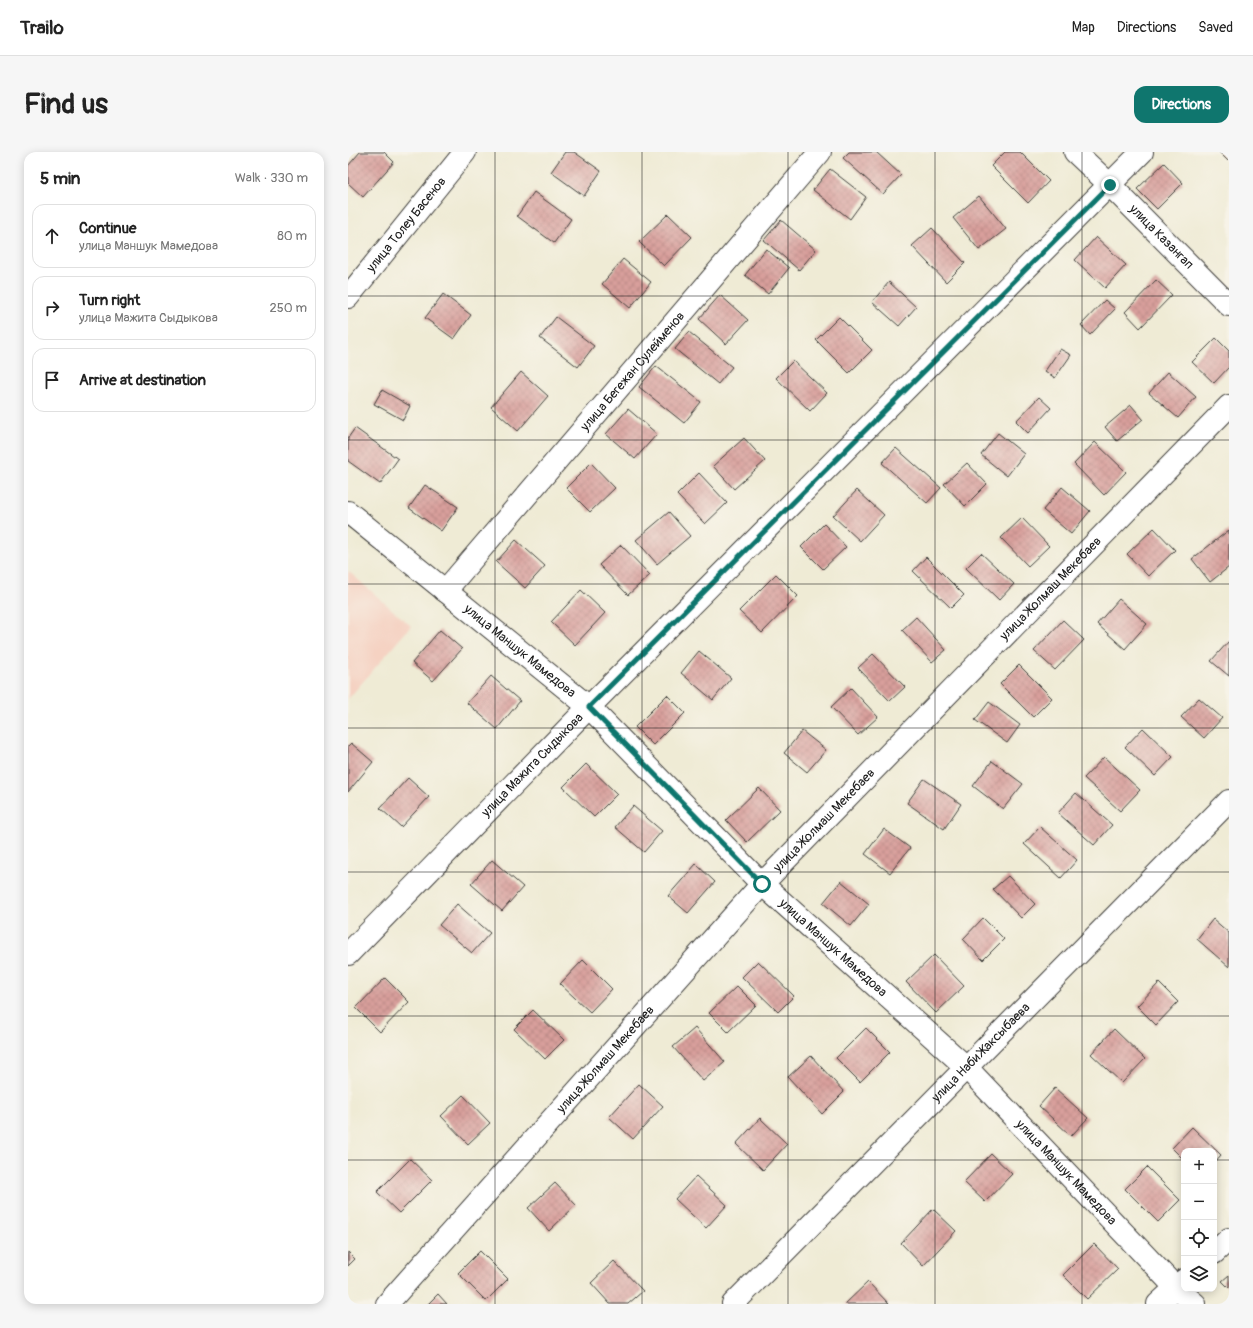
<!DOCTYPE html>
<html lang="en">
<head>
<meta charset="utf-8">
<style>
  body { margin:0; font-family:Pangolin,sans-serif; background:#f6f6f6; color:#222 }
  .controls { position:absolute; right:12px; bottom:12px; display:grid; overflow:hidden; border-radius:8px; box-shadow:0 2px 10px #0003 }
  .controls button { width:36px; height:36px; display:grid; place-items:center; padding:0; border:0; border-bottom:1px solid #e0e0e0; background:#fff; color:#222; font:20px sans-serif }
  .stop { position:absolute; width:12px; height:12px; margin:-9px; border:3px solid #0f766e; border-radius:50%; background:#fff }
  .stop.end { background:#0f766e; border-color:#fff; box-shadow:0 1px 4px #0008 }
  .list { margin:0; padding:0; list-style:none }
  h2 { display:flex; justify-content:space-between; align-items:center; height:52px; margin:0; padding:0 16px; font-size:17px }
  h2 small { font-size:13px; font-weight:400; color:#767676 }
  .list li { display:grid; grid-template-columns:26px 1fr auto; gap:12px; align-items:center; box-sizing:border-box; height:64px; margin:0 8px 8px; padding:0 8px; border:1px solid #e0e0e0; border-radius:12px }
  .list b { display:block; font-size:15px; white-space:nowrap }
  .list p { margin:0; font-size:13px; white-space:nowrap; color:#767676 }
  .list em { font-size:13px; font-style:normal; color:#767676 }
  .icon { flex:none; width:22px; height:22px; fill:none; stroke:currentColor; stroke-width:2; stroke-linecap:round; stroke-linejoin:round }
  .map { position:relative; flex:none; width:881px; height:1152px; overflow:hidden; border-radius:12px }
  header { display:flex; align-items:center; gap:24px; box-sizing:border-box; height:56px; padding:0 20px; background:#fff; border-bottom:1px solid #e0e0e0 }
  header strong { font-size:19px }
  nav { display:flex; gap:22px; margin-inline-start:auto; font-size:14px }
  .intro { display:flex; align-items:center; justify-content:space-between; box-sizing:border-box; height:96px; padding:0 24px }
  h1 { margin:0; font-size:28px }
  .button { padding:10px 18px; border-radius:12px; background:#0f766e; color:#fff; font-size:14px; font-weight:700 }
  main { display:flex; gap:24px; padding:0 24px }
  aside { flex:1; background:#fff; border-radius:12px; box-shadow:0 2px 10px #0003 }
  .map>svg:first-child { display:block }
</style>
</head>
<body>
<header>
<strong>Trailo</strong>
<nav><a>Map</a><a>Directions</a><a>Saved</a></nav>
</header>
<div class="intro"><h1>Find us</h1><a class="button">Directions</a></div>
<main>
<aside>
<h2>5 min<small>Walk · 330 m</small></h2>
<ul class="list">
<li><svg class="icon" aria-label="ahead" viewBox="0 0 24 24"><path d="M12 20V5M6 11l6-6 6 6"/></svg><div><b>Continue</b><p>улица Маншук Мамедова</p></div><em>80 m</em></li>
<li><svg class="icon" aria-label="right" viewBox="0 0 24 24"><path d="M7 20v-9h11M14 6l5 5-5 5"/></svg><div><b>Turn right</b><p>улица Мажита Сыдыкова</p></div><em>250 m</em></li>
<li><svg class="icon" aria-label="arrive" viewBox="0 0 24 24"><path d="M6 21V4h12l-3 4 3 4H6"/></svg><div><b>Arrive at destination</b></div></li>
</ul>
</aside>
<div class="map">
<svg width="881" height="1152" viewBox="0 0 881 1152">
  <defs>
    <pattern id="building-cross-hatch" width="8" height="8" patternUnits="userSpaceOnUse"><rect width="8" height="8" fill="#d89f9b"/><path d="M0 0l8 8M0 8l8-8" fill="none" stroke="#b98885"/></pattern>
  </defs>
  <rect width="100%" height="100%" fill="#f7f3e8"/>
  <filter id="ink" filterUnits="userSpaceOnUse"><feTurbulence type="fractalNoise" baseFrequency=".025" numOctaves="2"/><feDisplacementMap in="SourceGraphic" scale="8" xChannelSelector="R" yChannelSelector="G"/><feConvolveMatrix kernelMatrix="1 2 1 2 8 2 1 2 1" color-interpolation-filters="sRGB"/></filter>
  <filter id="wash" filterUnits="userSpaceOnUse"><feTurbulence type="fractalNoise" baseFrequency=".012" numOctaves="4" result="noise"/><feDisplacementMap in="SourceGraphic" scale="16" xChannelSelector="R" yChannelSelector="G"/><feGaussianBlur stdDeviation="0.9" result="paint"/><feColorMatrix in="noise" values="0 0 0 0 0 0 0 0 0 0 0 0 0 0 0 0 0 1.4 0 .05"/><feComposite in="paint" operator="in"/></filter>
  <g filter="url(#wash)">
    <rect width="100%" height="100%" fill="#efebd5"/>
    <path fill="#f5d2c2" d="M0 419 63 474 0 547Z"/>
    <g id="blocks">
      <path fill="url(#building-cross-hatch)" d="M12 0H36L46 10 15 45 0 31V14Z
        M217 0H226L253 19 236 44 203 20Z
        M501 0H528L553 23 535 42 495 6Z
        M657 0H672L701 29 680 51 643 14Z
        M871 0H881V6L879 8Z
        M816 11 835 31 809 57 789 37Z
        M482 17 518 45 502 67 465 38Z
        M186 40 223 67 206 91 169 64Z
        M631 44 658 77 631 98 605 66Z
        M320 62 344 85 316 114 291 90Z
        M433 68 468 98 451 118 416 88Z
        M584 76 617 111 598 130 564 94Z
        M748 85 778 113 757 136 727 108Z
        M418 97 441 116 420 142 397 123Z
        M275 107 303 130 282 156 254 132Z
        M808 128 824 143 792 176 777 160Z
        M541 130 568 155 551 174 524 150Z
        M95 142 123 163 106 187 77 166Z
        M372 143 400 168 378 192 351 167Z
        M757 148 767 157 742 183 733 173Z
        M208 165 246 194 230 215 192 186Z
        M491 165 524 198 501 221 468 188Z
        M341 180 384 215 370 232 327 197Z
        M868 186 881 199V215L866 231 844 210Z
        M712 197 723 203 707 226 697 219Z
        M445 209 479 241 462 259 428 226Z
        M308 214 353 250 336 271 291 235Z
        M173 220 200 244 170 279 143 255Z
        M820 220 848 245 830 266 801 241Z
        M34 238 62 254 55 268 26 252Z
        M691 245 703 256 680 281 668 269Z
        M783 253 795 267 769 289 757 275Z
        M280 257 309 282 287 307 258 282Z
        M7 276 50 307 32 332 0 309V286Z
        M650 281 676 302 659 324 633 303Z
        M396 286 417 309 386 337 365 314Z
        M747 290 778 320 756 343 726 312Z
        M548 296 593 336 579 351 534 311Z
        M243 311 267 336 242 360 218 336Z
        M619 311 639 332 617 354 596 332Z
        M351 321 379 351 357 372 329 343Z
        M77 333 110 355 93 379 61 356Z
        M714 335 742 359 723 382 695 358Z
        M509 338 536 363 512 389 485 364Z
        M321 360 342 384 309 412 288 388Z
        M674 366 701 394 680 414 653 386Z
        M476 372 498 395 475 417 453 395Z
        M806 376 827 398 800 424 779 402Z
        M881 378V415L862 430 844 407Z
        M168 388 197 414 177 436 148 410Z
        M273 393 302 423 280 443 251 413Z
        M633 401 666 432 651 448 618 416Z
        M578 405 616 443 603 456 565 419Z
        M428 422 450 444 414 481 391 459Z
        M233 438 257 461 227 493 203 470Z
        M771 447 799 472 777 497 749 472Z
        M568 465 598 498 584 510 554 478Z
        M715 468 736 488 707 518 686 499Z
        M92 478 114 497 85 529 64 511Z
        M881 489V524L863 509Z
        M351 499 383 526 365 548 333 521Z
        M525 502 557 535 542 549 510 516Z
        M671 513 704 546 685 565 652 532Z
        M143 524 172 549 149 577 119 551Z
        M503 536 530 565 510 583 483 555Z
        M319 543 337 561 305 593 287 575Z
        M851 546 874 566 856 586 833 565Z
        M641 550 672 573 659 591 627 568Z
        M795 576 825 605 807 624 777 595Z
        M454 579 478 598 459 620 436 601Z
        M3 591 25 610 0 640V594Z
        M756 605 792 638 772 659 736 626Z
        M644 609 675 632 655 657 625 634Z
        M238 612 269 642 246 665 215 635Z
        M60 626 81 645 53 675 32 656Z
        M576 627 613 652 596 677 559 651Z
        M411 636 432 658 399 690 378 668Z
        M728 641 764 673 746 693 710 661Z
        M285 654 314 679 296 700 267 675Z
        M692 675 729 708 713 726 676 692Z
        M536 677 562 696 542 721 517 702Z
        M144 708 175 735 154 759 123 732Z
        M348 712 367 730 340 761 320 744Z
        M660 724 687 752 673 766 645 737Z
        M493 729 521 752 503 774 475 751Z
        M109 752 142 781 124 801 91 773Z
        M635 766 656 787 635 808 615 787Z
        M865 767 881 781V815L849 787Z
        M586 803 616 834 588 861 558 830Z
        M235 808 264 837 242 860 212 832Z
        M410 809 446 844 430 860 394 825Z
        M37 826 61 850 32 880 8 856Z
        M811 831 830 850 808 873 789 854Z
        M389 834 408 853 380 880 361 861Z
        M185 858 216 888 197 907 166 877Z
        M347 876 377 910 355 929 325 895Z
        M518 876 542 900 512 930 488 906Z
        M766 877 797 907 774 931 743 902Z
        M463 904 496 940 474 962 440 925Z
        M291 932 315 954 285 987 261 965Z
        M707 936 740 966 723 984 691 954Z
        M115 943 142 971 120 992 93 964Z
        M412 966 439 992 415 1018 388 992Z
        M844 975 873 1003 866 1011V999H836V1008L824 996Z
        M643 1002 664 1022 637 1050 616 1030Z
        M62 1007 84 1028 51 1061 29 1040Z
        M799 1015 832 1048 810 1070 777 1037Z
        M348 1024 379 1053 358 1076 327 1047Z
        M207 1031 228 1053 201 1079 180 1056Z
        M585 1057 608 1079 575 1114 553 1091Z
        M746 1092 770 1117 739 1147 715 1123Z
        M132 1099 160 1127 138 1149 110 1121Z
        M0 1100 7 1107 0 1114Z
        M266 1109 295 1139 280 1152H262L243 1131Z
        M881 1123V1136L874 1129Z
        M520 1130 541 1152H497Z
        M90 1142 99 1152H80Z"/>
    </g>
  </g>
  <g filter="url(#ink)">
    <use href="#blocks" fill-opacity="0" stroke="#3c3b38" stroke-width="1"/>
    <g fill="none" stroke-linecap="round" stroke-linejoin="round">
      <defs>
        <g id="street">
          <path id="s1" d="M727 0 762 33 881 153"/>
          <path id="s2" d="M0 145 117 0"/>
          <path id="s3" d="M0 360 241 555 414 732 618 915 828 1136 847 1152"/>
          <path id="s4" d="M97 439 472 0"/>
          <path id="s5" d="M0 802 241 555 794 0"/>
          <path d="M866 1101 881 1087"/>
          <path id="s6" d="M39 1152 414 732 881 254"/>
          <path id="s7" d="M385 1152 881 649"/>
          <path d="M810 1152 836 1128"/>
        </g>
      </defs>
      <use href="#street" stroke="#3c3b38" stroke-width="24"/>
      <use href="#street" stroke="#fff" stroke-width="22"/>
    </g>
  </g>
  <g fill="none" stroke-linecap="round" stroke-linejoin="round" filter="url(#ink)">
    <path stroke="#0f766e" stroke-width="5" d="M414 732 241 555 762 33"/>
  </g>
  <path fill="none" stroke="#1c1c1c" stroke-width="1" stroke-opacity="0.55" d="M147 0V1152M294 0V1152M440 0V1152M587 0V1152M734 0V1152M0 144H881M0 288H881M0 432H881M0 576H881M0 720H881M0 864H881M0 1008H836M866 1008H881"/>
  <g text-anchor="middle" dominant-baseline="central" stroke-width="4" stroke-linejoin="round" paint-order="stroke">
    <g font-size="13" fill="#1c1c1c" stroke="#f7f3e8">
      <text stroke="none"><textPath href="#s2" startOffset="93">улица Толеу Басенов</textPath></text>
      <text stroke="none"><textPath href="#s1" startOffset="121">улица Казангап</textPath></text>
      <text stroke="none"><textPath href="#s4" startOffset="289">улица Бегежан Сулейменов</textPath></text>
      <text stroke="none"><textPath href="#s6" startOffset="976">улица Жолмаш Мекебаев</textPath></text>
      <text stroke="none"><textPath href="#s3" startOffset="221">улица Маншук Мамедова</textPath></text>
      <text stroke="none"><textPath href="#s5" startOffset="264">улица Мажита Сыдыкова</textPath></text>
      <text stroke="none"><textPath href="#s6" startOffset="652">улица Жолмаш Мекебаев</textPath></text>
      <text stroke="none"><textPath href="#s3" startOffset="653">улица Маншук Мамедова</textPath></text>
      <text stroke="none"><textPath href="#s7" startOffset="353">улица Наби Жаксыбаева</textPath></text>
      <text stroke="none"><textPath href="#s6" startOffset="328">улица Жолмаш Мекебаев</textPath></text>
      <text stroke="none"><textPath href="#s3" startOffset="977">улица Маншук Мамедова</textPath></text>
    </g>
  </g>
</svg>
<div class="controls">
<button>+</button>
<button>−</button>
<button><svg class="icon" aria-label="locate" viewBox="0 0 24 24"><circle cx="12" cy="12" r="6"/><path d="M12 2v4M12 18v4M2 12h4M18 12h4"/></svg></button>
<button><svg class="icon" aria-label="layers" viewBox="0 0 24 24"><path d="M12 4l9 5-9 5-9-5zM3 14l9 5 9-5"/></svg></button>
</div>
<div class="stop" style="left:414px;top:732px"></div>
<div class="stop end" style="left:762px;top:33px"></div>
</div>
</main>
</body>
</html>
